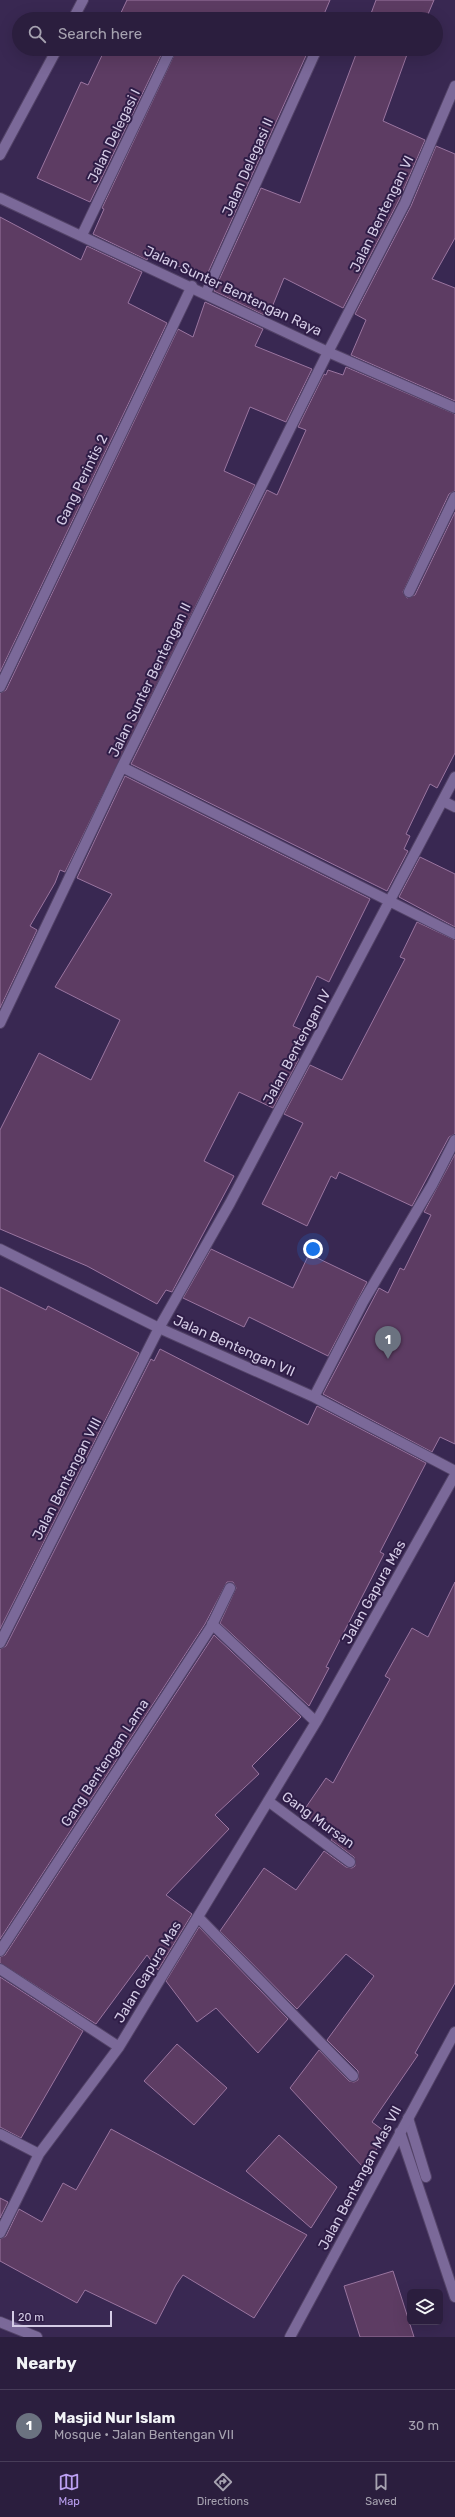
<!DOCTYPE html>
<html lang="en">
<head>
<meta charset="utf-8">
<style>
  body { margin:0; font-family:Rubik,sans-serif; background:#332745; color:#f1f3f6 }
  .controls { position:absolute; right:12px; bottom:12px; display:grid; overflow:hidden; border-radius:6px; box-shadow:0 4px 16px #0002 }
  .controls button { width:36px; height:36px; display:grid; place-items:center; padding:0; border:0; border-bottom:1px solid #473c58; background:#2b1e3e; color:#f1f3f6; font:20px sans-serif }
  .scale { position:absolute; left:12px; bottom:10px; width:100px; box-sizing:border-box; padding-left:4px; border:2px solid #d5cce6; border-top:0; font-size:11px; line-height:14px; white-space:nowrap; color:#d5cce6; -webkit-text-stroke:3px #2f1d47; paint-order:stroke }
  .you { position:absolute; left:313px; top:1249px; width:14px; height:14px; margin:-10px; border:3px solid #fff; border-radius:50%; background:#1a73e8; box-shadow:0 0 0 6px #1a73e833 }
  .badge { display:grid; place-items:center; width:26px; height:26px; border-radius:50%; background:#bca0f2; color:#fff; font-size:13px; font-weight:700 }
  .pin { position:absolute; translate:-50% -33px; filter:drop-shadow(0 1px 2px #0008) }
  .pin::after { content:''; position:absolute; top:21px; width:14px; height:12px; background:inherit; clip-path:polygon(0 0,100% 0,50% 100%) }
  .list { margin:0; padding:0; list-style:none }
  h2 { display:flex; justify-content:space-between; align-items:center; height:52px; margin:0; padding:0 16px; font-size:17px }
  h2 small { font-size:13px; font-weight:400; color:#a6a2b0 }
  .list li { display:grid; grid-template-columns:26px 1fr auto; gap:12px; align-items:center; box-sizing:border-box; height:72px; padding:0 16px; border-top:1px solid #473c58 }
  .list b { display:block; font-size:15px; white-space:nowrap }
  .list p { margin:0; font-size:13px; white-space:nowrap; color:#a6a2b0 }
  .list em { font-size:13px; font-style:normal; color:#a6a2b0 }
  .icon { flex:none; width:22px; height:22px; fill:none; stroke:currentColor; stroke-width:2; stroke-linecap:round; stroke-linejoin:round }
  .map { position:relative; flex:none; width:455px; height:2337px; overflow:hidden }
  .search { position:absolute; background:#2b1e3e; box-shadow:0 4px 16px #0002; left:12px; right:12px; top:12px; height:44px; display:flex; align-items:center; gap:10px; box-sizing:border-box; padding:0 14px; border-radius:22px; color:#a6a2b0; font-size:15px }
  .sheet { height:124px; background:#2b1e3e }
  nav { display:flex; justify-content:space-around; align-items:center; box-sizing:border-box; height:56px; border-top:1px solid #473c58; background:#2b1e3e; font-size:11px; color:#a6a2b0 }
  nav a { display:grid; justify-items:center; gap:2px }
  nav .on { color:#bca0f2 }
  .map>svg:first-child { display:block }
</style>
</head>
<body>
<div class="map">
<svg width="455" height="2337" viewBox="0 0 455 2337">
  <rect width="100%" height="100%" fill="#392852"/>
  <path fill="#5d3c63" stroke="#9a75a0" d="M127 0H330L322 19H118Z
    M376 0H434L426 19H369Z
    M105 49H164L90 202 37 178 81 82 88 85Z
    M177 49H309L206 277 149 255 147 260 93 234 104 209 102 208Z
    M358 49H409L383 121 425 140 399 200 343 308 284 278 268 317 214 291 261 188 300 203Z
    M436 146 455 154V238L432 279 455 288V401L351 355 366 320 355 314 411 206Z
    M0 217 81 260 87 246 142 272 128 303 167 323 0 672Z
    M205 302 263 329 255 346 312 369 286 422 250 407 224 471 255 485 65 872 60 870 55 883 30 926 37 930 0 1008V693L6 690 178 329 193 337Z
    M346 367 455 414V491L449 494 403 592 407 598 415 595 455 512V753L437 788 430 784 406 834 410 836 404 849 408 851 387 891 131 764 267 490 277 495 306 430 298 427 324 374 326 375 328 370 343 375Z
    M125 776 370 899 329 982 317 976 293 1026 302 1030 290 1055 299 1059 273 1108 239 1092 204 1161 234 1176 172 1292 166 1290 157 1304 87 1266 0 1229V1130L39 1053 91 1080 120 1020 55 987 112 894 77 878Z
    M420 857 455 874V927L399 897Z
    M417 922 455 940V1134L449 1137 412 1206 339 1172 336 1179 331 1176 307 1226 262 1204 303 1123 284 1114 310 1065 342 1080 405 959 400 957Z
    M455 1154V1444L440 1437 432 1452 323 1394 379 1288 388 1293 400 1268 404 1270 431 1215 424 1212Z
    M211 1249 293 1288 309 1254 367 1282 328 1356 249 1317 244 1327 183 1298Z
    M0 1287 46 1310 48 1306 139 1353 0 1629Z
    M160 1349 308 1425 317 1406 426 1463 380 1552 384 1554 326 1667 329 1668 309 1706 220 1623 236 1588 233 1582H227L205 1624 0 1939V1649L6 1646 151 1359 154 1361Z
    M455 1582V1983L415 2053 418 2055 372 2122 388 2134 363 2167 290 2088 319 2050 349 2081 354 2082 358 2080V2071L327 2040 374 1976 346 1954 297 2009 220 1931 264 1868 296 1890 324 1851 346 1867 352 1868 355 1866 354 1857 331 1840 334 1836 302 1813 326 1778 333 1783 390 1679 385 1676 412 1628 428 1637Z
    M214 1635 301 1717 252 1766 259 1774 215 1815 229 1829 166 1895 192 1914 158 1970 147 1955 96 2024 0 1963V1957L5 1955Z
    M199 1927 288 2019 258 2053 216 2008 197 2022 166 1981Z
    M0 1977 83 2031 21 2138 0 2127Z
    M177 2044 227 2088 194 2125 144 2081Z
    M111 2129 307 2235 254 2318 183 2275 176 2285 156 2324 85 2290 77 2303 0 2261V2239L6 2236 19 2209 42 2222 63 2183 76 2190Z
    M279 2135 337 2187 311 2228 246 2171Z
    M0 2198 8 2202 0 2218Z
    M393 2271 414 2337H360L344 2286Z"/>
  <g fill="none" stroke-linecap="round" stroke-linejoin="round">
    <defs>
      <path id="service" d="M408 2118 426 2177"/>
      <path id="minor" d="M73 19 83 0
        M0 155 57 49
        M0 198 328 352 455 408
        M82 235 171 49
        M206 293 315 53
        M409 592 455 497
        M0 687 192 286
        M122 767 455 934
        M443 801 455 807
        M0 1023 122 767 328 352 405 203 455 86
        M0 1249 159 1328 314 1397 455 1471
        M314 1397 363 1302 432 1185 455 1140
        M212 1624 316 1722
        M0 1643 159 1328 230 1203 455 777
        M268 1801 350 1862
        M198 1917 353 2076
        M0 1951 211 1627 230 1588
        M0 1969 119 2047
        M400 2132 455 2297
        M0 2134 39 2154
        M0 2233 39 2154 119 2047 316 1722 455 1475
        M0 2322 37 2337
        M290 2337 455 2032"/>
    </defs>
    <use href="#service" stroke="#534368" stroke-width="12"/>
    <use href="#minor" stroke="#534368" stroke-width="12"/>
    <use href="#service" stroke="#7b6999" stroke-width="10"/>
    <use href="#minor" stroke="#7b6999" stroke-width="10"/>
  </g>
  <g text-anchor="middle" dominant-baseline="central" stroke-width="4" stroke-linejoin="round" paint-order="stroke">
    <g font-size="14" fill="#d5cce6" stroke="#2f1d47">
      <text transform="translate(114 136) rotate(-64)">Jalan Delegasi I</text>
      <text transform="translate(248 167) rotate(-66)">Jalan Delegasi II</text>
      <text transform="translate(382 214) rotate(-64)">Jalan Bentengan VI</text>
      <text transform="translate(233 291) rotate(25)">Jalan Sunter Bentengan Raya</text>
      <text transform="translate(82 480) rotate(-64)">Gang Perintis 2</text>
      <text transform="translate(150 680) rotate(-64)">Jalan Sunter Bentengan II</text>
      <text transform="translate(297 1047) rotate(-62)">Jalan Bentengan IV</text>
      <text transform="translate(234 1346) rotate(24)">Jalan Bentengan VII</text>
      <text transform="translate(67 1479) rotate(-63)">Jalan Bentengan VIII</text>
      <text transform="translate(374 1592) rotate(-61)">Jalan Gapura Mas</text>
      <text transform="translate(105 1763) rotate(-57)">Gang Bentengan Lama</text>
      <text transform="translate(318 1820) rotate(36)">Gang Mursan</text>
      <text transform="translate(148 1972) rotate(-59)">Jalan Gapura Mas</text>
      <text transform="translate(360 2178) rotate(-62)">Jalan Bentengan Mas VII</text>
    </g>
  </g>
</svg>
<div class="controls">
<button><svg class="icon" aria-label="layers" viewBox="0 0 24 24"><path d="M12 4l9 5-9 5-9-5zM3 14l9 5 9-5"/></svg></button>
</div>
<div class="scale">20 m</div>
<div class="you"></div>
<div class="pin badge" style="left:388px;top:1359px;background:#6b7280">1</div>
<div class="search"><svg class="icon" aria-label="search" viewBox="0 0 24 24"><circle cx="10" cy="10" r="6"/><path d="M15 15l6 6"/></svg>Search here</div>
</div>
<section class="sheet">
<h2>Nearby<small></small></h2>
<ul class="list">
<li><span class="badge" style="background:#6b7280">1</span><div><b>Masjid Nur Islam</b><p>Mosque · Jalan Bentengan VII</p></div><em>30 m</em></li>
</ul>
</section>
<nav>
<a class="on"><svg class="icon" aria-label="map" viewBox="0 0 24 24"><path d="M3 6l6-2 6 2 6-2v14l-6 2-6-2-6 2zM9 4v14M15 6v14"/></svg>Map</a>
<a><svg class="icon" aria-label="directions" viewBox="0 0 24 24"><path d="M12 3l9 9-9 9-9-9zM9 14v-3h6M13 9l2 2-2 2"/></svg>Directions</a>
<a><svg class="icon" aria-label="saved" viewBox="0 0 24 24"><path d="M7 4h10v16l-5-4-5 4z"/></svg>Saved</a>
</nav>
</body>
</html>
